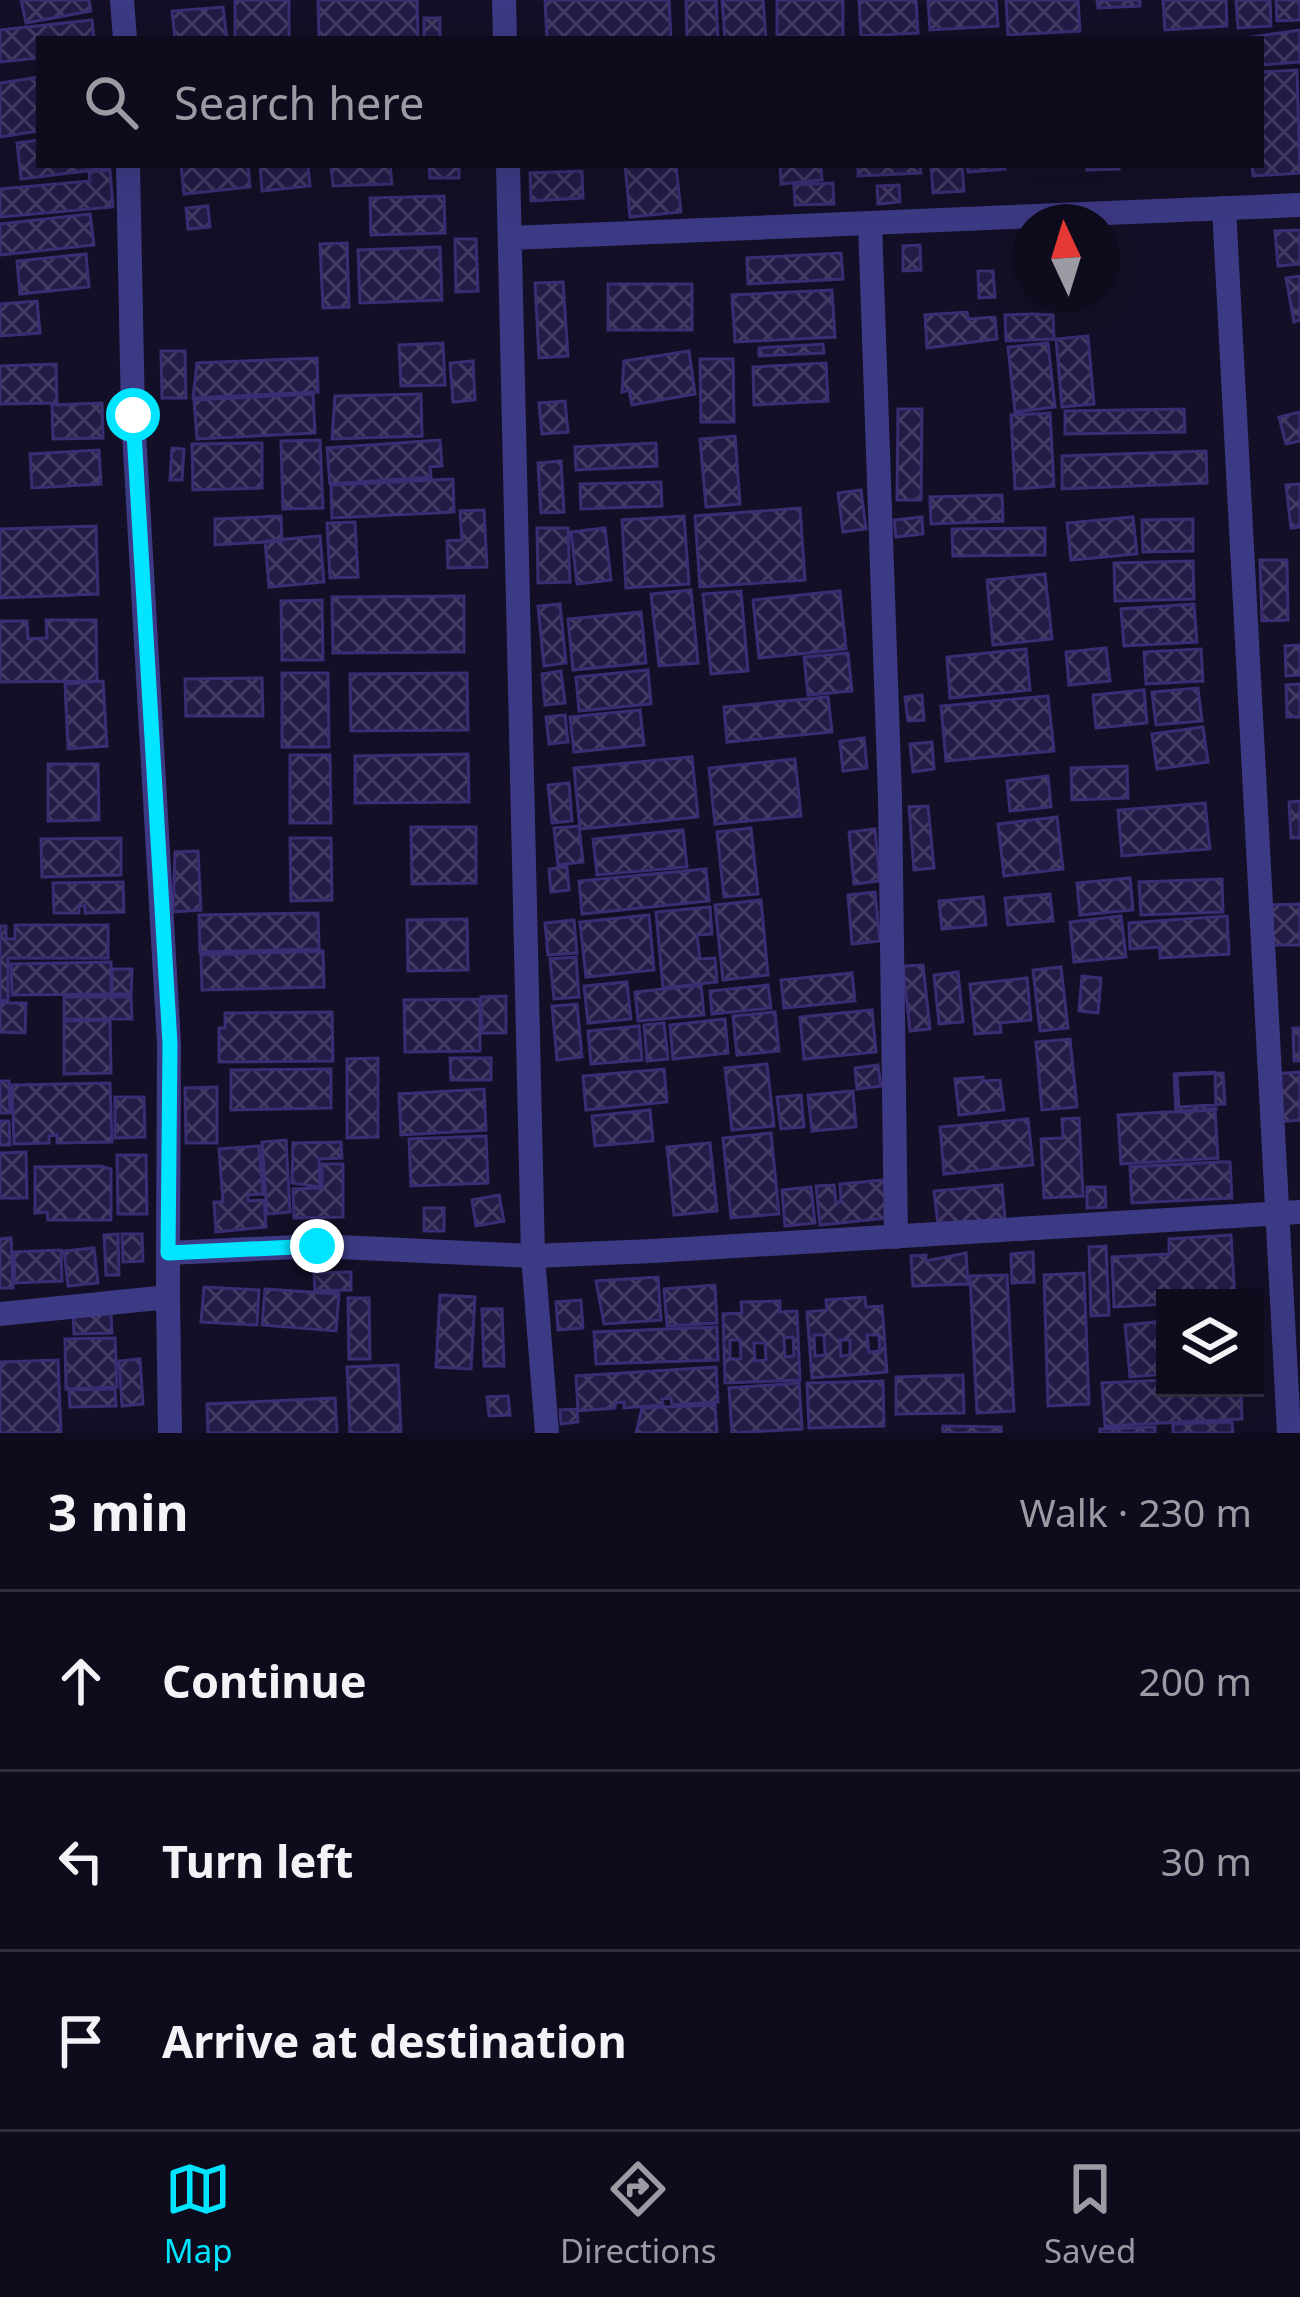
<!DOCTYPE html>
<html lang="en">
<head>
<meta charset="utf-8">
<style>
  body { margin:0; font-family:"Noto Sans",sans-serif; background:#171425; color:#f1f3f6 }
  .controls { position:absolute; right:36px; bottom:36px; display:grid; overflow:hidden; border-radius:0px; box-shadow:0 12px 48px #0002 }
  .controls button { width:108px; height:108px; display:grid; place-items:center; padding:0; border:0; border-bottom:3px solid #2e2b3b; background:#0e0b1c; color:#f1f3f6; font:60px sans-serif }
  .compass { position:absolute; left:1012px; top:204px; width:108px; height:108px; border-radius:50%; background:#0e0b1c; box-shadow:0 12px 48px #0002; rotate:356deg }
  .stop { position:absolute; width:36px; height:36px; margin:-27px; border:9px solid #00e5ff; border-radius:50%; background:#fff }
  .stop.end { background:#00e5ff; border-color:#fff; box-shadow:0 3px 12px #0008 }
  .list { margin:0; padding:0; list-style:none }
  h2 { display:flex; justify-content:space-between; align-items:center; height:156px; margin:0; padding:0 48px; font-size:51px }
  h2 small { font-size:39px; font-weight:400; color:#9b9ba3 }
  .list li { display:grid; grid-template-columns:78px 1fr auto; gap:36px; align-items:center; box-sizing:border-box; height:180px; padding:0 48px; border-top:3px solid #2e2b3b }
  .list b { display:block; font-size:45px; white-space:nowrap }
  .list em { font-size:39px; font-style:normal; color:#9b9ba3 }
  .icon { flex:none; width:66px; height:66px; fill:none; stroke:currentColor; stroke-width:2; stroke-linecap:round; stroke-linejoin:round }
  .map { position:relative; flex:none; width:1300px; height:1433px; overflow:hidden }
  .search { position:absolute; background:#0e0b1c; box-shadow:0 12px 48px #0002; left:36px; right:36px; top:36px; height:132px; display:flex; align-items:center; gap:30px; box-sizing:border-box; padding:0 42px; border-radius:0px; color:#9b9ba3; font-size:45px }
  .sheet { height:696px; background:#0e0b1c }
  nav { display:flex; justify-content:space-around; align-items:center; box-sizing:border-box; height:168px; border-top:3px solid #2e2b3b; background:#0e0b1c; font-size:33px; color:#9b9ba3 }
  nav a { display:grid; justify-items:center; gap:6px }
  nav .on { color:#00e5ff }
  .map>svg:first-child { display:block }
</style>
</head>
<body>
<div class="map">
<svg width="1300" height="1433" viewBox="0 0 1300 1433">
  <defs>
    <pattern id="building-cross-hatch" width="8" height="8" patternUnits="userSpaceOnUse" patternTransform="scale(3)"><rect width="8" height="8" fill="#241b47"/><path d="M0 0l8 8M0 8l8-8" fill="none" stroke="#433b63"/></pattern>
  </defs>
  <rect width="100%" height="100%" fill="#130f26"/>
  <path fill="url(#building-cross-hatch)" stroke="#3b2d73" stroke-width="3" fill-rule="evenodd" d="M21 0H89L91 11 26 23Z
    M235 0H289V39H235Z
    M318 0H417L418 39H319Z
    M545 0H669L671 39H547Z
    M686 0H716L718 39H687Z
    M722 0H763L766 39H725Z
    M777 0H843V37H777Z
    M859 0H916L918 33 861 36Z
    M928 0H996L998 26 930 30Z
    M1006 0H1078L1080 31 1008 35Z
    M1097 0H1140V6L1098 8Z
    M1163 0H1226L1227 26 1165 30Z
    M1236 0H1270L1271 26 1238 28Z
    M1276 0H1300V20L1277 21Z
    M223 7 227 39H175L172 11Z
    M424 18H440V39H424Z
    M92 20 94 39H39V58L0 62V30Z
    M1300 30V62L1261 65V39H1238Z
    M1297 70 1300 173 1253 176 1252 165H1261V72Z
    M39 77V131L0 137V83Z
    M39 140V165L110 168 21 179 17 143Z
    M181 165H248L250 187 184 194Z
    M260 165H308L310 186 262 191Z
    M331 165H390L392 184 333 186Z
    M429 165H459V178H430Z
    M625 165H676L681 212 630 217Z
    M780 165H821L822 180 781 184Z
    M858 165H920L921 173 858 176Z
    M931 165H962L964 191 933 193Z
    M968 165H1005V169L968 172Z
    M1087 165H1118L1119 169 1087 170Z
    M110 170 113 207 0 217V189L90 181 89 172Z
    M582 171 583 198 531 201 530 173Z
    M833 183 834 204 795 205 794 185Z
    M899 185 900 202 878 204 877 186Z
    M444 196 445 233 371 235 370 198Z
    M208 206 210 227 188 229 186 208Z
    M90 214 94 245 0 255V224Z
    M1300 230V264L1278 266 1275 231Z
    M455 239H476L478 291 456 292Z
    M347 243 349 307 323 308 320 244Z
    M920 245 921 270 903 271V246Z
    M440 247 442 300 360 303 358 250Z
    M841 253 843 279 748 284 747 258Z
    M86 254 89 287 20 294 17 261Z
    M978 271H993L995 297 979 298Z
    M1300 276V320L1294 322 1286 278Z
    M563 282 568 356 539 358 535 283Z
    M608 284H692V330H608Z
    M832 290 835 337 735 342 732 295Z
    M1052 294H1080L1081 304 1053 305Z
    M37 301 40 333 0 336V304Z
    M967 312 968 319 995 317 997 339 927 348 925 315Z
    M1033 314 1053 315 1054 339 1006 341 1005 315Z
    M1088 336 1094 404 1062 407 1056 339Z
    M443 343 445 385 401 386 399 345Z
    M1048 343 1055 407 1015 412 1008 347Z
    M823 344 824 353 759 356V348Z
    M161 351H185L186 398H162Z
    M689 351 695 394 632 405 629 390 622 392 624 361Z
    M317 358 318 392 193 398 197 363Z
    M700 359H733L734 422H701Z
    M473 361 475 400 453 402 450 363Z
    M826 363 828 401 754 405 753 367Z
    M56 364 57 403 0 404V366Z
    M313 394 315 433 197 439 194 400Z
    M421 394 422 436 332 439 335 396Z
    M565 401 568 432 542 434 539 403Z
    M102 403 103 438 53 439 52 405Z
    M898 409H922L921 500H897Z
    M1184 409 1185 432 1065 434V411Z
    M1300 412V441L1286 444 1279 417Z
    M1050 413 1054 486 1015 489 1011 415Z
    M735 436 740 504 706 507 700 439Z
    M320 440 323 508 283 509 281 441Z
    M440 440 442 466 430 467 431 477 330 484 327 448Z
    M262 443V488L193 490 192 444Z
    M656 443 657 466 576 470 575 447Z
    M172 448 184 449 182 480H170Z
    M99 450 101 484 32 488 30 454Z
    M1206 451 1207 483 1062 489V456Z
    M561 461 564 512 541 513 538 463Z
    M453 479 454 512 332 518 331 485Z
    M661 482 662 506 581 509 580 484Z
    M1300 484V527L1291 528 1286 485Z
    M861 490 866 529 843 532 838 493Z
    M1002 495 1003 521 931 524 930 497Z
    M800 508 805 580 700 587 695 516Z
    M484 510 487 567 448 568 447 541 462 540 460 511Z
    M281 516 282 541 215 545V519Z
    M684 516 689 584 626 588 622 520Z
    M922 517 923 534 896 537 894 520Z
    M1133 517 1137 554 1071 560 1067 523Z
    M1193 519V551L1143 552 1142 520Z
    M355 522 358 577 330 578 327 523Z
    M96 526 98 594 0 598V529Z
    M537 528H568L570 582 538 583Z
    M605 528 611 580 577 584 571 532Z
    M1045 528V555L953 556 952 529Z
    M320 536 324 582 269 587 265 541Z
    M1260 560H1287L1288 620 1262 621Z
    M1193 561 1194 599 1115 601 1114 563Z
    M1045 574 1052 639 993 645 987 580Z
    M691 590 698 663 659 666 651 594Z
    M741 591 748 671 711 674 703 594Z
    M840 591 846 649 759 658 753 600Z
    M464 596V652L333 653 332 597Z
    M322 600 323 660H282L281 601Z
    M560 604 566 663 544 666 538 606Z
    M1194 604 1197 642 1124 646 1121 609Z
    M641 612 646 663 573 670 568 619Z
    M46 620H96L97 681 0 682V621H27L28 639 47 638Z
    M1300 645V675L1286 676 1285 646Z
    M1106 648 1110 681 1069 685 1066 652Z
    M1026 649 1030 690 950 698 947 657Z
    M1201 649 1203 681 1146 684 1144 652Z
    M848 653 852 691 808 695 804 657Z
    M648 670 651 704 579 711 576 677Z
    M561 671 565 703 545 705 542 674Z
    M282 673H328L329 747H282Z
    M467 673 468 730 351 731 350 674Z
    M262 678 263 716H186L185 679Z
    M103 681 107 746 68 749 65 684Z
    M1300 684V717H1287L1286 685Z
    M1198 688 1202 721 1156 725 1152 692Z
    M1144 690 1147 723 1096 728 1093 695Z
    M922 695 924 720 908 721 905 697Z
    M1048 696 1054 751 946 761 941 706Z
    M828 697 832 732 727 742 724 707Z
    M640 710 644 745 574 752 570 717Z
    M565 715 568 742 549 744 546 717Z
    M1203 727 1208 762 1157 769 1152 734Z
    M864 738 867 768 843 771 840 741Z
    M932 742 934 769 913 772 910 744Z
    M468 754 469 802 355 803V756Z
    M290 755H330L331 823H290Z
    M692 757 698 817 580 829 574 768Z
    M795 759 801 816 715 824 709 768Z
    M48 764H98L99 820 48 821Z
    M1127 766 1128 798 1072 800 1071 768Z
    M1048 776 1051 807 1010 811 1007 781Z
    M569 783 572 821 552 823 548 785Z
    M1300 801V838H1291L1289 802Z
    M1205 803 1210 849 1122 856 1118 810Z
    M928 806 934 868 914 870 909 807Z
    M1057 817 1063 869 1004 876 998 824Z
    M579 826 583 862 558 865 554 828Z
    M411 827H476V883L412 884Z
    M751 828 758 894 724 897 717 832Z
    M875 829 880 881 854 884 849 832Z
    M683 830 687 867 597 875 593 839Z
    M121 838V875L42 877 41 839Z
    M290 838H331L332 900 291 901Z
    M198 851 201 910 173 912 175 852Z
    M567 867 569 890 551 892 549 869Z
    M706 869 709 901 582 914 579 881Z
    M1130 878 1133 910 1080 915 1077 883Z
    M1222 879 1223 912 1141 915 1139 882Z
    M123 882 124 912 85 913V906H79V913H54L53 883Z
    M875 892 880 941 852 944 848 895Z
    M1050 894 1053 921 1008 925 1005 898Z
    M983 897 986 925 942 929 939 901Z
    M761 900 768 975 723 980 715 905Z
    M1300 904V945H1271L1270 905Z
    M710 907 712 934 697 935 700 959 715 958 717 982 663 988 656 912Z
    M318 913 319 949 200 952 199 915Z
    M649 915 654 970 586 977 580 922Z
    M1121 916 1126 957 1074 962 1070 922Z
    M1227 916 1229 954 1160 958V947L1130 949 1129 923Z
    M467 919 468 970 408 971 407 920Z
    M574 920 577 953 548 955 545 923Z
    M15 925H108V958H8V1000L0 1001V926H6V939H15Z
    M323 951 324 987 202 990 201 955Z
    M576 957 579 997 554 999 550 959Z
    M111 962V994L12 995 11 964Z
    M923 965 930 1029 910 1031 903 966Z
    M1061 967 1068 1028 1040 1031 1033 970Z
    M112 969H132L131 994H112Z
    M958 972 963 1022 939 1024 934 975Z
    M852 973 855 1001 784 1008 781 980Z
    M1082 976 1101 978 1098 1013 1079 1011Z
    M1027 978 1031 1020 1000 1023 1001 1032 975 1034 970 984Z
    M627 982 631 1019 588 1023 584 986Z
    M701 985 704 1015 638 1021 635 992Z
    M768 985 771 1008 712 1014 710 991Z
    M506 996V1033H482L481 997Z
    M64 997H131L132 1019H64Z
    M480 999V1051L405 1052 404 1000Z
    M0 1003H26L25 1033 0 1032Z
    M577 1004 582 1057 557 1060 552 1006Z
    M872 1010 876 1052 804 1059 800 1017Z
    M332 1012 333 1061 219 1062V1028H225V1013Z
    M775 1012 779 1051 737 1055 733 1016Z
    M725 1019 728 1053 673 1059 670 1025Z
    M110 1020 111 1073 64 1074V1021Z
    M664 1023 668 1059 647 1061 644 1025Z
    M639 1026 642 1060 591 1064 588 1031Z
    M1293 1028H1300V1061H1294Z
    M1070 1039 1077 1107 1042 1110 1036 1042Z
    M378 1058V1137L347 1138V1059Z
    M450 1058H491V1080H451Z
    M767 1064 774 1126 732 1130 725 1068Z
    M878 1065 881 1086 857 1089 855 1068Z
    M331 1069V1108L231 1110V1070Z
    M664 1069 667 1102 586 1110 583 1076Z
    M1215 1072 1216 1110 1176 1112 1174 1074Z
    M1300 1072V1120L1277 1122 1274 1074Z
    M1223 1073 1225 1104 1179 1107 1177 1075Z
    M983 1077V1081L1000 1080 1004 1110 959 1115 955 1079Z
    M0 1081H9L10 1113H0Z
    M110 1083 112 1142 57 1143V1135L49 1136V1143L14 1144 12 1085Z
    M217 1087V1143H186L185 1088Z
    M484 1089 486 1130 401 1135 399 1094Z
    M853 1091 856 1127 812 1131 808 1095Z
    M801 1095 804 1127 781 1129 777 1097Z
    M115 1097H144L145 1137 115 1138Z
    M1215 1109 1218 1158 1121 1164 1118 1115Z
    M650 1110 653 1141 595 1146 592 1116Z
    M1079 1118 1083 1196 1044 1198 1041 1139 1063 1138 1062 1119Z
    M1028 1119 1033 1165 944 1174 940 1127Z
    M0 1121H9L10 1145H0Z
    M771 1133 779 1214 731 1218 723 1138Z
    M486 1136 488 1183 411 1186 409 1139Z
    M286 1140 290 1212 267 1214 262 1142Z
    M341 1142 342 1158 319 1159 320 1187 292 1183 293 1143Z
    M710 1143 717 1211 674 1215 667 1147Z
    M259 1146 263 1194 248 1195V1201L264 1200 266 1227 216 1232 214 1202H223L219 1149Z
    M26 1152 27 1198H0V1153Z
    M117 1155H146L147 1214H118Z
    M1220 1162H1230L1232 1198 1132 1203 1130 1167Z
    M322 1164H343V1217L294 1218 293 1189 322 1188Z
    M101 1166 111 1169V1220H48L47 1212 35 1213V1167Z
    M884 1180 888 1218 820 1225 816 1186 834 1185 836 1202H841L840 1184Z
    M1002 1185 1005 1219 938 1225 934 1191Z
    M811 1187 815 1223 785 1226 782 1190Z
    M1087 1187H1105L1106 1207 1087 1208Z
    M499 1195 504 1221 476 1226 472 1200Z
    M424 1208H444V1231H424Z
    M118 1234 119 1275H106L104 1235Z
    M122 1234H142L143 1261 123 1262Z
    M1231 1235 1235 1298H1165V1304L1114 1307 1112 1257 1169 1254V1239Z
    M11 1238 13 1288H0V1239Z
    M1106 1246 1109 1315 1091 1316 1089 1247Z
    M94 1248 98 1283 68 1286 64 1251Z
    M61 1250 62 1281 15 1283 14 1252Z
    M1033 1252 1034 1282 1012 1283 1011 1254Z
    M966 1253 968 1284 913 1286 911 1256 926 1255V1261Z
    M351 1272V1290L315 1291 314 1273Z
    M1084 1273 1089 1404 1048 1406 1044 1275Z
    M1007 1275 1014 1411 977 1413 970 1276Z
    M658 1277 661 1320 604 1324 596 1281Z
    M715 1285 717 1323 667 1326 664 1289Z
    M204 1287 259 1290 257 1325 201 1322Z
    M265 1289 339 1294 336 1331 262 1325Z
    M440 1295 475 1297 471 1369 436 1367Z
    M865 1297 866 1307 882 1306 887 1372 812 1378 807 1312 827 1310 826 1300ZM814 1335H824L825 1355 815 1356ZM867 1335H879L880 1351 869 1352ZM840 1340H850V1355L841 1356Z
    M348 1298H369L370 1359H349Z
    M581 1300 583 1328 558 1330 556 1302Z
    M780 1301V1312L797 1311 800 1380 725 1383 723 1314 742 1313 741 1302ZM793 1337 794 1356 785 1357 784 1338ZM730 1340H740L741 1359H730ZM754 1343H765L766 1360 755 1361Z
    M482 1309H502L504 1366H484Z
    M73 1314H111L112 1333 74 1334Z
    M1165 1321V1374L1130 1377 1125 1325Z
    M717 1327 718 1360 596 1364 594 1332Z
    M115 1338 117 1387 66 1389 65 1339Z
    M140 1359 143 1404 122 1406 119 1361Z
    M58 1360 61 1433H0V1362Z
    M398 1365 401 1433H350L347 1367Z
    M716 1367 718 1402 672 1405 671 1398 662 1399 663 1405 624 1408V1402L615 1403V1408L578 1411 576 1376Z
    M963 1375 964 1413 896 1414V1377Z
    M1165 1380V1388H1241L1242 1419 1105 1426 1102 1383Z
    M883 1381 884 1426 809 1428 807 1383Z
    M799 1383 802 1429 732 1433 729 1388Z
    M115 1389 116 1406 70 1407 69 1390Z
    M508 1396 510 1415 489 1416 487 1397Z
    M335 1398 337 1433H208L207 1404Z
    M715 1405 717 1433H636L642 1408Z
    M577 1409 578 1422 561 1424 560 1410Z
    M1232 1422 1233 1433H1173V1424Z
    M943 1426 1001 1427V1433H943Z
    M1155 1427V1433H1100V1429Z"/>
  <g fill="none" stroke-linecap="round" stroke-linejoin="round">
    <path stroke="#3d3a85" stroke-width="24" d="M122 0 125 39
      M504 0 505 39
      M128 165 133 415 169 1044 168 1253
      M508 165 533 1256 547 1433
      M1224 208 1289 1433
      M870 223 890 797 896 1237
      M510 238 1300 205
      M168 1297 170 1433
      M0 1314 168 1297V1253L317 1246 533 1256 653 1251 1300 1212"/>
  </g>
  <g fill="none" stroke-linecap="round" stroke-linejoin="round">
    <path stroke="#00e5ff" stroke-width="15" d="M133 415 170 1044 168 1253 317 1246"/>
  </g>
</svg>
<div class="controls">
<button><svg class="icon" aria-label="layers" viewBox="0 0 24 24"><path d="M12 4l9 5-9 5-9-5zM3 14l9 5 9-5"/></svg></button>
</div>
<svg class="compass" viewBox="-18 -18 36 36"><path d="M0-13l5 13h-10z" fill="#e53935"/><path d="M0 13l5-13h-10z" fill="#9b9ba3"/></svg>
<div class="stop" style="left:133px;top:415px"></div>
<div class="stop end" style="left:317px;top:1246px"></div>
<div class="search"><svg class="icon" aria-label="search" viewBox="0 0 24 24"><circle cx="10" cy="10" r="6"/><path d="M15 15l6 6"/></svg>Search here</div>
</div>
<section class="sheet">
<h2>3 min<small>Walk · 230 m</small></h2>
<ul class="list">
<li><svg class="icon" aria-label="ahead" viewBox="0 0 24 24"><path d="M12 20V5M6 11l6-6 6 6"/></svg><div><b>Continue</b></div><em>200 m</em></li>
<li><svg class="icon" aria-label="left" viewBox="0 0 24 24"><path d="M17 20v-9H6M10 6l-5 5 5 5"/></svg><div><b>Turn left</b></div><em>30 m</em></li>
<li><svg class="icon" aria-label="arrive" viewBox="0 0 24 24"><path d="M6 21V4h12l-3 4 3 4H6"/></svg><div><b>Arrive at destination</b></div></li>
</ul>
</section>
<nav>
<a class="on"><svg class="icon" aria-label="map" viewBox="0 0 24 24"><path d="M3 6l6-2 6 2 6-2v14l-6 2-6-2-6 2zM9 4v14M15 6v14"/></svg>Map</a>
<a><svg class="icon" aria-label="directions" viewBox="0 0 24 24"><path d="M12 3l9 9-9 9-9-9zM9 14v-3h6M13 9l2 2-2 2"/></svg>Directions</a>
<a><svg class="icon" aria-label="saved" viewBox="0 0 24 24"><path d="M7 4h10v16l-5-4-5 4z"/></svg>Saved</a>
</nav>
</body>
</html>
